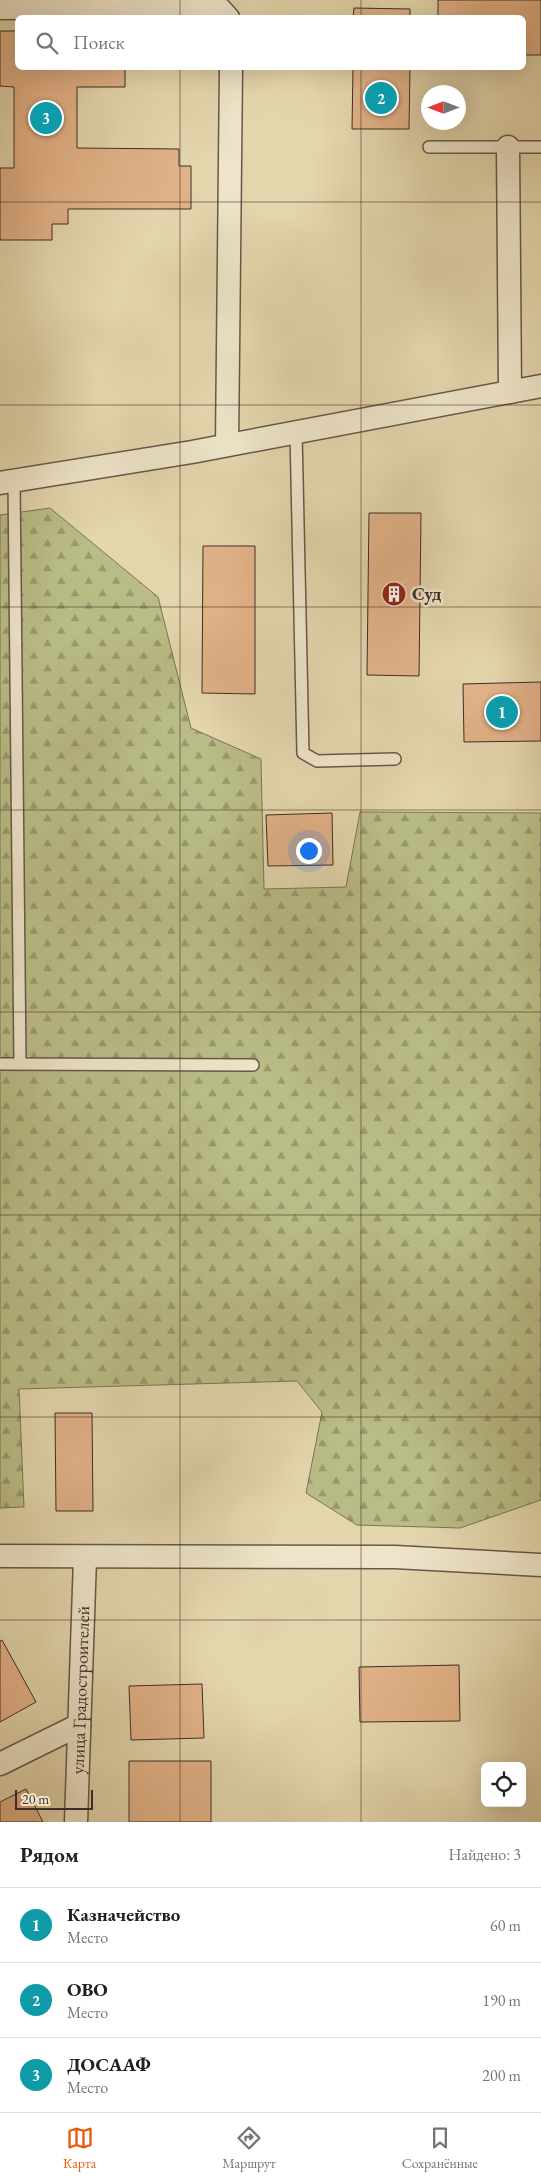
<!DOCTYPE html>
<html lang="ru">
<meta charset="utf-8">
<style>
:root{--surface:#fff;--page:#f2f2f2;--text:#202124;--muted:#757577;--line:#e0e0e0;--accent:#ea580c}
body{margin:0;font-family:"EB Garamond",serif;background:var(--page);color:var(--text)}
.controls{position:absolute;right:15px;bottom:15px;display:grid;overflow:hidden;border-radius:8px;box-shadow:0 5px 20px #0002}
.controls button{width:45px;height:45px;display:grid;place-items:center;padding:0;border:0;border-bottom:1px solid var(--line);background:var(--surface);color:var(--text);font:25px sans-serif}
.compass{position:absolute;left:421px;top:85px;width:45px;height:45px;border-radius:50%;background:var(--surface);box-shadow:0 5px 20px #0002;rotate:270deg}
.scale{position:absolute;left:15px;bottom:12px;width:78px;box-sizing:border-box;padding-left:5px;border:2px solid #3e2e27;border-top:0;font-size:14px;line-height:18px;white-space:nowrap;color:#3e2e27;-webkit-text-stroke:4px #ede4c9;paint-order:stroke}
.you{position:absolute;left:308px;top:850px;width:18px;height:18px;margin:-12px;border:4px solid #fff;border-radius:50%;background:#1a73e8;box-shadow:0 0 0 8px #1a73e833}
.badge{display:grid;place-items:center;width:32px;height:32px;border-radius:50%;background:var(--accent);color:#fff;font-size:16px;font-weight:700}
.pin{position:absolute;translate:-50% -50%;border:2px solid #fff;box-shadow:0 1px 5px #0006}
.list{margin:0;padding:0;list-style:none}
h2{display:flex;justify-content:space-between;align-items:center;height:65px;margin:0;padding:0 20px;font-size:21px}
h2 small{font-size:16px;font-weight:400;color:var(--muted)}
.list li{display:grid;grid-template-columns:32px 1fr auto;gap:15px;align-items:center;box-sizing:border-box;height:75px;padding:0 20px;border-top:1px solid var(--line)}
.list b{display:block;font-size:19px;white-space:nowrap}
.list p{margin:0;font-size:16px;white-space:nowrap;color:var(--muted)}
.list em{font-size:16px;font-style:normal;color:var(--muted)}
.icon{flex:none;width:28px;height:28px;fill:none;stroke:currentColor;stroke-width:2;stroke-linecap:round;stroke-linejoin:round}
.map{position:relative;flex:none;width:541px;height:1822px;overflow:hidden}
.search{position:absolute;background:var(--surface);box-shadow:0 5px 20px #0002;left:15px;right:15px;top:15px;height:55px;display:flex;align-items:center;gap:12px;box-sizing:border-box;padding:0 18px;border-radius:8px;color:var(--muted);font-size:19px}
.sheet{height:290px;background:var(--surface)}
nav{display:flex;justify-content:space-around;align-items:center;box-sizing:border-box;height:70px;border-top:1px solid var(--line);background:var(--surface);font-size:14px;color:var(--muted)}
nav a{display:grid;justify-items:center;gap:2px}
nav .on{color:var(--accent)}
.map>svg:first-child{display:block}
.forest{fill:url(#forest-firs);stroke:#7c7556}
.building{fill:#e2b288;stroke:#3e2e27}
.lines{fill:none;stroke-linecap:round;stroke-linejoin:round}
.service-casing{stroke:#675848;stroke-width:14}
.minor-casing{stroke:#675848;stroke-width:25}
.service{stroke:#ede4c9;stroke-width:11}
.minor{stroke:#ede4c9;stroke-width:22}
.grid{fill:none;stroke:#3e2e27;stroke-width:1;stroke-opacity:0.55}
.labels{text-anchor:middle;stroke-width:5;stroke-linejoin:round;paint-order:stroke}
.poi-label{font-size:18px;font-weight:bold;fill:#3e2e27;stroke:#ede4c9;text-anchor:start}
.street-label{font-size:18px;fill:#3e2e27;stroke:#ede4c9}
</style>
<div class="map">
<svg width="541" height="1822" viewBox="0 0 541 1822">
<defs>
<pattern id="forest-firs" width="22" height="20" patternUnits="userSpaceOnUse" patternTransform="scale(1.25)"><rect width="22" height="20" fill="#b9bc86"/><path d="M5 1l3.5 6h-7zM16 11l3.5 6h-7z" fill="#98996e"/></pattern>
</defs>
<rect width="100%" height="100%" fill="#e3d5ac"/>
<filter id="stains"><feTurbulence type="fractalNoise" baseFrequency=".004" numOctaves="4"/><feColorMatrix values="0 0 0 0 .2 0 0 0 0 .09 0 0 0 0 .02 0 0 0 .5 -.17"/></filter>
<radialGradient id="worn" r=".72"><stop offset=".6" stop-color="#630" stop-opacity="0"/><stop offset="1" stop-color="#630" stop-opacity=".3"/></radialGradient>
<!-- forest -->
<path class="forest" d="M50 508 158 597 191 728 261 759 264 889 346 887 360 812 541 813V1500L460 1528 357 1525 306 1493 322 1412 297 1381 19 1389 24 1507 0 1508V515Z"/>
<!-- building -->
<path class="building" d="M438 0H541V55H524V18H438Z
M354 8 410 9V18H353Z
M0 31H18V68H125V87H77V148L179 149V166H191V209H68V224H52V240H0V168H14V87L0 86Z
M353 68H410L409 129H352Z
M369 513H421L419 676 367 675Z
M203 546H255V694L202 693Z
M541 682V741L464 742 463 684Z
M332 813 333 865 268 866 266 815Z
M55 1413H92L93 1511H56Z
M2 1640 36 1702 0 1722V1641Z
M459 1665 460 1721 360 1722 359 1667Z
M202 1684 204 1738 131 1740 129 1686Z
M129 1761H211V1822H129Z
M26 1789 43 1822H0V1802Z"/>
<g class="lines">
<defs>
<path id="service" d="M429 147H541
M296 432 303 753 317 761 395 759
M14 481 20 1064
M0 1064 253 1065"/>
<g id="minor">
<path d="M0 8 218 7 228 18"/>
<path d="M508 147 510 392"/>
<path d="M227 445 231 68"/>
<path d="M0 483 192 452 541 386"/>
<path d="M0 1556 395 1557 541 1565"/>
<path d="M0 1764 79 1725"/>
<path id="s1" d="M76 1822 85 1558"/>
</g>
</defs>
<!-- service casing -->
<use href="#service" class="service-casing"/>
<!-- minor casing -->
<use href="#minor" class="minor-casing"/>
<!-- service -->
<use href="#service" class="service"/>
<!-- minor -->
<use href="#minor" class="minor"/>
</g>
<!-- grid -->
<path class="grid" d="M180 0V18M361 0V18M180 68V1822M361 68V1822M0 202H541M0 405H541M0 607H541M0 810H541M0 1012H541M0 1215H541M0 1417H541M0 1620H541"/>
<!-- icons -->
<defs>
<symbol id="building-disc" viewBox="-11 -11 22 22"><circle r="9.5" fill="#8f2418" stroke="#ede4c9"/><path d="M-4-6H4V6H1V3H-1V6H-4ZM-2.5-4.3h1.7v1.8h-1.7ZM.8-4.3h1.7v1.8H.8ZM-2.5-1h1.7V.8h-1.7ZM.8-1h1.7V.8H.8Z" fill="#fff"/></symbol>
</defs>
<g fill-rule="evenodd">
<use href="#building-disc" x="380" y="580" width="28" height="28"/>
</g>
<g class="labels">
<!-- poi labels -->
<g class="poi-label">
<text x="412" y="600">Суд</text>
</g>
<!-- street labels -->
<g class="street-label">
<text dy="6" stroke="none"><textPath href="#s1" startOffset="132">улица Градостроителей</textPath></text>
</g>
</g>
<rect width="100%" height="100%" filter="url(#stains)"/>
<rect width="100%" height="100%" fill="url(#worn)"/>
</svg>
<div class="controls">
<button><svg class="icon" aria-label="locate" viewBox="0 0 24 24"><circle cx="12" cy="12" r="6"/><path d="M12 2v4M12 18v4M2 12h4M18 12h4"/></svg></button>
</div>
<svg class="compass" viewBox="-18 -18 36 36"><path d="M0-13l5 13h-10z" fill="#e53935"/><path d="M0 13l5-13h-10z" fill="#757577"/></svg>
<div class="scale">20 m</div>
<div class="you"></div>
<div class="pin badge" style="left:502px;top:712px;background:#0f9aa8">1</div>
<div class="pin badge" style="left:381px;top:98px;background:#0f9aa8">2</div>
<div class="pin badge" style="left:46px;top:118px;background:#0f9aa8">3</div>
<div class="search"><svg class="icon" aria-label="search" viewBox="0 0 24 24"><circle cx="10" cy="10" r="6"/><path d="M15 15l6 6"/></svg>Поиск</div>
</div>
<section class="sheet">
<h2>Рядом<small>Найдено: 3</small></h2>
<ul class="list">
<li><span class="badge" style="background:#0f9aa8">1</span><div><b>Казначейство</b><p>Место</p></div><em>60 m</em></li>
<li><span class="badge" style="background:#0f9aa8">2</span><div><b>ОВО</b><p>Место</p></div><em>190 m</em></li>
<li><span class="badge" style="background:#0f9aa8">3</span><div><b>ДОСААФ</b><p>Место</p></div><em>200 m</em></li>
</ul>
</section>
<nav>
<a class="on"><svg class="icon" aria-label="map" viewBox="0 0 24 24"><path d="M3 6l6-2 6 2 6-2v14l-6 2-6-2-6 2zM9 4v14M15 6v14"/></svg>Карта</a>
<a><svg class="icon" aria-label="directions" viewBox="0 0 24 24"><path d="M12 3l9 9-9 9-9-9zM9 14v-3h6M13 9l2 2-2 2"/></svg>Маршрут</a>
<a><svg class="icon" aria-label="saved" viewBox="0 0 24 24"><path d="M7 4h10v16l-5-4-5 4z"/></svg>Сохранённые</a>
</nav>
